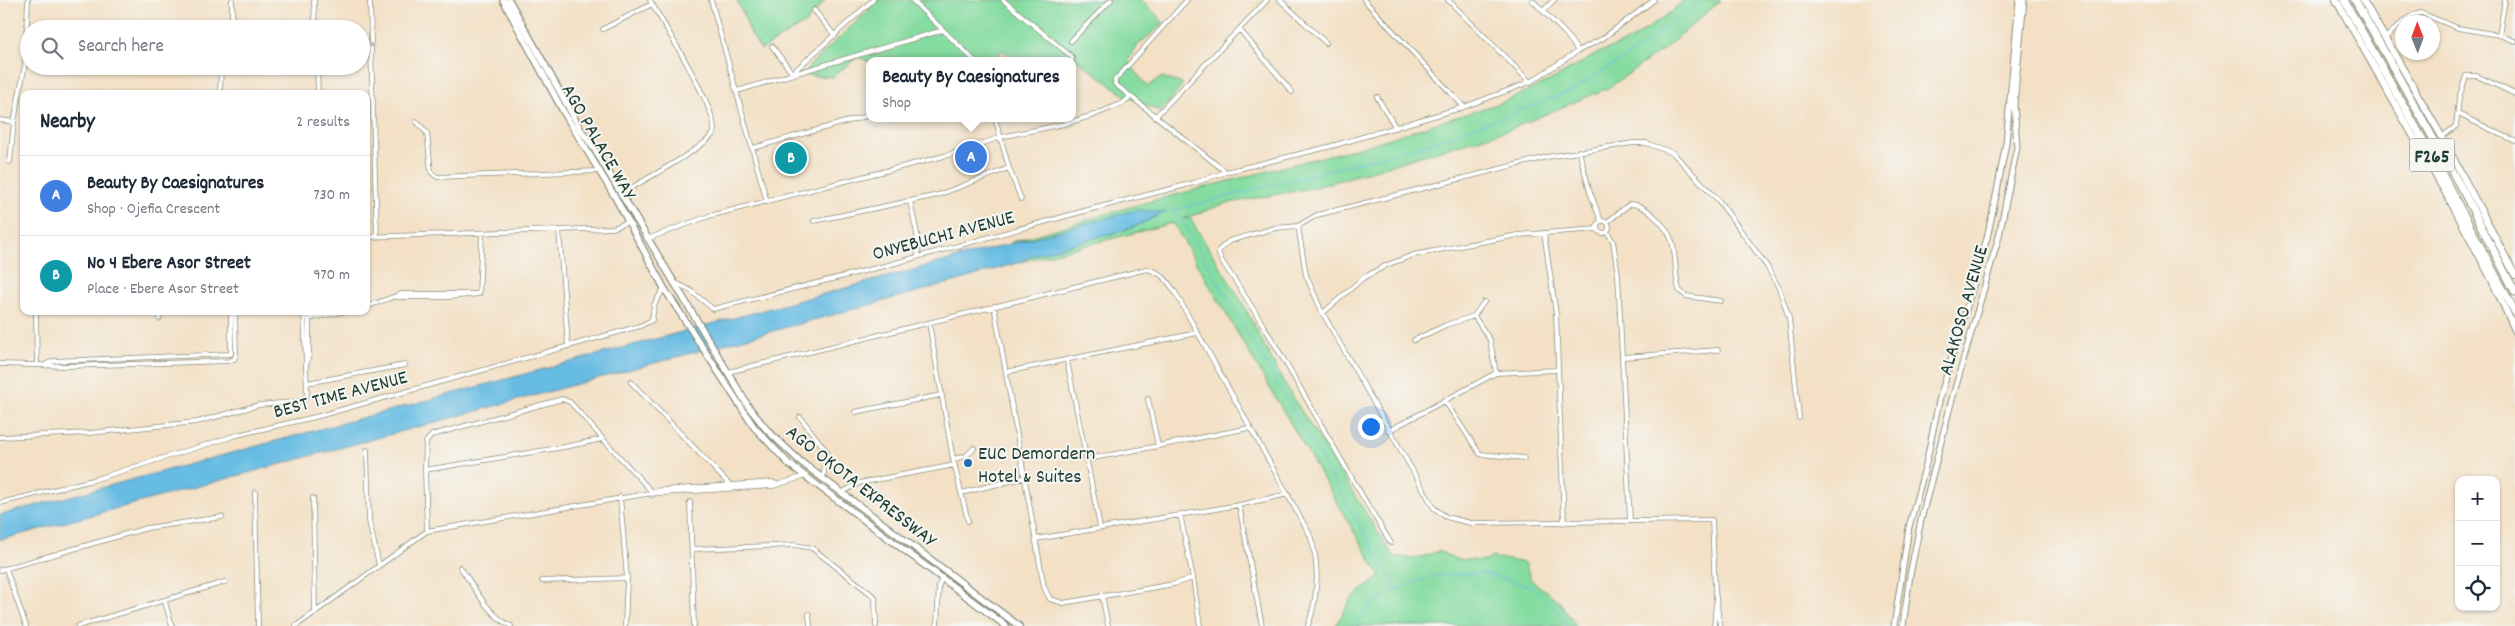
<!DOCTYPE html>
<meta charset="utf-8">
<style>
:root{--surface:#fff;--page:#f2f2f3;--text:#1f2937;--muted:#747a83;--line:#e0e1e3;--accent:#1f6fb2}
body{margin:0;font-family:Dekko,sans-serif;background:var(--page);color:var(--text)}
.controls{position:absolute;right:15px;bottom:15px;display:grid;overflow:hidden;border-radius:10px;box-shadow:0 1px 4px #0004}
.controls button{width:45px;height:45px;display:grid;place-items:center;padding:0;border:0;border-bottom:1px solid var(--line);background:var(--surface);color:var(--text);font:25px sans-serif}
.compass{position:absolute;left:2395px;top:15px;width:45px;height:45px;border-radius:50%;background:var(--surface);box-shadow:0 1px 4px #0004;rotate:359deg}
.you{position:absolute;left:1370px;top:426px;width:18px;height:18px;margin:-12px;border:4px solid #fff;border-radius:50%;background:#1a73e8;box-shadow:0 0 0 8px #1a73e833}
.badge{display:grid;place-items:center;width:32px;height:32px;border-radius:50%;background:var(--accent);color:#fff;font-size:16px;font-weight:700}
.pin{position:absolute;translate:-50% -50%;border:2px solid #fff;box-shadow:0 1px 5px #0006}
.popup{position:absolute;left:866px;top:57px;width:210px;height:65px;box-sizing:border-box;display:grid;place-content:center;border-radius:10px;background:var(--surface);filter:drop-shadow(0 1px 4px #0005);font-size:16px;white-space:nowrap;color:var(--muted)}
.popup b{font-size:19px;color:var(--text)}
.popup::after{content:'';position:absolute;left:50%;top:100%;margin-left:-10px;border:10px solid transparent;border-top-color:var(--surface)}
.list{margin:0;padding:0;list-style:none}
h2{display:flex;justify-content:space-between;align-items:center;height:65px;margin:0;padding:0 20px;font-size:21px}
h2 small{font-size:16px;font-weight:400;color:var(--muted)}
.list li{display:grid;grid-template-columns:32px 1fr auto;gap:15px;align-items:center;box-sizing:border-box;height:80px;padding:0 20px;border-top:1px solid var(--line)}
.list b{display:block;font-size:19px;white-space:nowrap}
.list p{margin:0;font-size:16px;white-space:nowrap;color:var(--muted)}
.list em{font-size:16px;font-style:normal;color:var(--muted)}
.icon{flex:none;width:28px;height:28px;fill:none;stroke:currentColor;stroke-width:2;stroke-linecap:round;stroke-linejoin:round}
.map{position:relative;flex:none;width:2515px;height:626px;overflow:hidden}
.search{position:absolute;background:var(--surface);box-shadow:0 1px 4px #0004;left:20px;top:20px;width:350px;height:55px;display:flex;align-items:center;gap:12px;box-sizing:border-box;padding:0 18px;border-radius:28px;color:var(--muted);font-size:19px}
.panel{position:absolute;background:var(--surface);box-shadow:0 1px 4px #0004;left:20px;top:90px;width:350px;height:225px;border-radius:10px}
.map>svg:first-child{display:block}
.green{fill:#85dca0;stroke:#528c6a}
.water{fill:#66bce3;stroke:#427c8c}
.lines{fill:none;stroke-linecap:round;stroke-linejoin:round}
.stream{stroke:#66bce3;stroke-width:1}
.minor-casing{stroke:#898e7c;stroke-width:5.5}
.tertiary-casing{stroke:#898e7c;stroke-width:7}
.secondary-casing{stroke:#898e7c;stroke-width:8}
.primary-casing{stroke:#898e7c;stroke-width:8}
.motorway-casing{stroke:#898e7c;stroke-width:9}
.minor{stroke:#fff;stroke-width:4}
.tertiary{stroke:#fff;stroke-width:5}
.secondary{stroke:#fff;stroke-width:5.5}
.primary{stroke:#fff;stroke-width:6}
.motorway{stroke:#fff;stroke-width:7}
.poi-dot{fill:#1f6fb2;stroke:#f6f6f2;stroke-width:2}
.labels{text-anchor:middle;stroke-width:4;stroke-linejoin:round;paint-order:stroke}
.shield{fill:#f6f6f2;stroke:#60746d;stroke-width:1}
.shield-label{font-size:19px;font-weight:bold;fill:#1f3d34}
.street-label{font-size:20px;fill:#1f3d34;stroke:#f6f6f2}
.poi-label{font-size:20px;fill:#1f3d34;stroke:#f6f6f2;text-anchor:start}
</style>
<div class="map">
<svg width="2515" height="626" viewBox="0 0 2515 626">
<rect width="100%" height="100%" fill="#f6f6f2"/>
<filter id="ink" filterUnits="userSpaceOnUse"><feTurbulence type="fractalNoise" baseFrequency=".02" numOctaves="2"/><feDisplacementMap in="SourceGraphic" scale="10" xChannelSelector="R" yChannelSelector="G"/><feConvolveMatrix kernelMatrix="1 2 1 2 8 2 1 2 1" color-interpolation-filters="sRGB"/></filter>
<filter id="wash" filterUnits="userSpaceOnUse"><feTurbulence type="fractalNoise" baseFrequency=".0096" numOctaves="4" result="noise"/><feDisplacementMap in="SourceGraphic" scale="20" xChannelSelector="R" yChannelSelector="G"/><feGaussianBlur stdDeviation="1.12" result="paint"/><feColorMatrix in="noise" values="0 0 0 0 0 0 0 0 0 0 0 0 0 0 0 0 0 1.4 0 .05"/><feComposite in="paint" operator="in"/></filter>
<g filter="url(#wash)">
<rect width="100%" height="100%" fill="#f3e0c5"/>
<!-- green -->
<path class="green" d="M737 0H825L807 22 761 50 752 36Z
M871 0H1142L1164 23 1138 45 1128 61 1147 87 1162 77 1183 84 1161 112 1127 97 1071 55 1057 61H1016L1003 50 992 61 870 62 857 57 833 77 802 75 812 63 869 10Z
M1684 0H1721L1664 49 1608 88 1508 130 1317 187 1224 204 1183 219 1190 218 1242 302 1285 385 1393 556 1415 559 1439 551 1455 559 1486 561 1493 557 1525 563 1531 580 1559 601 1576 626H1336L1350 600 1380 576 1173 223 1020 262 1033 255 1132 228 1164 212 1011 242 1144 203 1368 145 1503 102 1557 77 1600 52 1631 40 1671 12Z"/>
<!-- water -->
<path class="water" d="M1136 210 1165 212 1132 228 1033 255 1020 262 954 282 0 540V515Z"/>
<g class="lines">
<!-- stream -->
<path class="stream" d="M1176 210 1397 589
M1164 213 1421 146 1506 116 1571 91 1638 49 1701 0
M1355 626 1372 604 1397 589 1432 576 1484 573 1532 587 1556 608 1567 626"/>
</g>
</g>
<g filter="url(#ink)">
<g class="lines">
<defs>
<path id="minor" d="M28 0 25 64H29
M232 0V29
M314 0 315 29
M370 0 371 42
M711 0 767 202
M912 0 975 61
M1003 0 1072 57V61
M1187 0 1115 80V84L1226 172
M1280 0 1326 43
M1364 0 1464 107
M1448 0 1530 82
M1532 0 1566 34 1578 51
M814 10 835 36
M1543 11 1554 0
M2403 22 2413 15 2421 13 2458 28 2499 35 2515 41
M603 29 652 4 650 0
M1240 30 1292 92
M2499 35 2505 0
M2385 38 2402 23
M1071 41 1111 0
M772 46 792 73
M371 48 377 238
M317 66 318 94
M264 67H317
M790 75 943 30
M737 91 790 75 873 0
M220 94 221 66
M1377 97 1396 128
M2458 114 2515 141
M1155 117 1267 0
M995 118 1009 168 1021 199
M0 120 14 122
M416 121 427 133 431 172 437 177 599 171
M2442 137 2456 126 2459 98 2466 76H2477L2515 94
M753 148 870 115
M1579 151 1590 192 1601 221
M10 162 14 122 25 64
M620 194C638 184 704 148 713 134 723 118 663 23 652 4
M910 201 917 234 918 256
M1597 227a6 6 0 1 1 12 0a6 6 0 1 1-12 0Z
M814 221 938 195 1009 168
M1607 222 1630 204C1640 204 1647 210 1654 216 1682 241 1671 258 1679 290L1686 296 1721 301
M1298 226 1306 275 1322 312 1434 508 1446 517 1471 523 1712 520 1715 591 1720 626
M559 230 568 345
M1607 232 1613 241 1618 275 1630 521
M1544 233 1556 314 1564 523
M366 237 613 228 628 222
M647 239 709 216 948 155 1001 137 1064 124 1094 115 1123 103 1130 97
M674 282 690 290 713 309 888 265 1088 210 1194 183 1226 172 1332 146 1464 107 1530 82 1578 51 1602 39 1654 0
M479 294 482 233
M397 297H449L479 294
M994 306 1044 587 1050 599 1063 603 1174 584 1193 578 1180 514
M366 307 401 294H479
M36 311 37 364
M158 311 159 319
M231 311V354
M1323 313 1363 278 1387 265 1413 255 1518 235 1597 229
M1474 316 1490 340 1496 373
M308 319 347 311
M929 323 953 459 968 521
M1414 340 1446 325 1474 316 1484 302
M1623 357 1718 350
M234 359 236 355 235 311
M1067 361 1100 527
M307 363 309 355V311
M0 364 67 366 229 361 234 359
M46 364 53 361 231 354
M728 372 1147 269C1161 272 1167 280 1175 292L1310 535C1320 565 1318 597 1308 626
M1006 372 1197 333
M631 382 729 484 730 488
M307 383 405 365
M1148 399 1158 446 1249 428
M1444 400 1480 454 1524 458
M855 412 941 395
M800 417 827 452 823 478
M1388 431 1496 373 1556 370
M0 437 90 433 197 422 259 405 303 401 307 394 304 311
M367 450 369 521 379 565
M953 459 966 456 974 448
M1088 459 1158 446
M425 470 426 442 432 435 562 399 570 402 603 439
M650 491 772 482 777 484
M255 492 258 626
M843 492 859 483 955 465
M961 493 1023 478
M620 497 627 578 625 626
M313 498 315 613
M690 502 694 626
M0 503 93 480 237 435 319 416 640 326 652 320 654 305 664 288
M1239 505 1262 626
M427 531 425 470 564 447 603 439 651 491 652 495
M1036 539 1239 505 1288 494
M1391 543C1332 450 1284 351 1221 260L1218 251 1229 241 1275 228 1298 226 1317 215 1547 157 1633 143H1646L1673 153 1719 201 1766 265 1779 288 1789 318 1799 418
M692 549 795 545 812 548 875 597 876 626
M460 567C474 586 488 616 511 626
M6 569 26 626
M0 570 147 528 222 517
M1193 578 1200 626
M542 581 627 578
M1102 595 1108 626
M165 602 172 626
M809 614 810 626
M78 626 225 582
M296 626 427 531 646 494 773 486 805 476
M937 626 939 585 942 578
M1714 626 1716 604"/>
<path id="tertiary" d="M1894 626 1909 527 1926 464 1939 401 1987 238 1997 191 2006 143 2019 0
M1903 626 1910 575 1921 520 1951 403 1999 236 2017 147 2014 104 2024 0"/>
<path id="secondary" d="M503 0 563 111 615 197 664 288 754 427 789 464 1006 626
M509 0 581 130 595 150 748 406 767 430 801 462 1019 626"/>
<path id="primary" d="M2336 0 2453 206 2491 278 2515 330
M2363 0 2442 137 2515 275"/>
<path id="motorway" d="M2344 0 2435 161 2515 312
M2355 0 2463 191 2515 292"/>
</defs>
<!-- minor casing -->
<use href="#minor" class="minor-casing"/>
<!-- tertiary casing -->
<use href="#tertiary" class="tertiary-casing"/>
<!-- secondary casing -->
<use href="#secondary" class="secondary-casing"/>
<!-- primary casing -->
<use href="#primary" class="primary-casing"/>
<!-- motorway casing -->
<use href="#motorway" class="motorway-casing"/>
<!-- minor -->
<use href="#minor" class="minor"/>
<!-- tertiary -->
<use href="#tertiary" class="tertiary"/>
<!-- secondary -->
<use href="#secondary" class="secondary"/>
<!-- primary -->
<use href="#primary" class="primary"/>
<!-- motorway -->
<use href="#motorway" class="motorway"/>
</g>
</g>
<!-- markers -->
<circle class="poi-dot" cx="968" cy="463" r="5"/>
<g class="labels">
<!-- shield labels -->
<rect class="shield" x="2409.5" y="138.5" width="45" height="33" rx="4"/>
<g class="shield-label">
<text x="2432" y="162">F265</text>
</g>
<!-- street labels -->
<g class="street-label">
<text transform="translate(600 141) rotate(60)" y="7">AGO PALACE WAY</text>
<text transform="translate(943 234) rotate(-15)" y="7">ONYEBUCHI AVENUE</text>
<text transform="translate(1962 310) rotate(-74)" y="7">ALAKOSO AVENUE</text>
<text transform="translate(340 393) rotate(-15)" y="7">BEST TIME AVENUE</text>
<text transform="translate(862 485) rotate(38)" y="7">AGO OKOTA EXPRESSWAY</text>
</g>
<!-- poi labels -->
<g class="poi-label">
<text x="978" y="459">EUC Demordern<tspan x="978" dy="23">Hotel &amp; Suites</tspan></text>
</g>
</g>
</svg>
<div class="controls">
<button>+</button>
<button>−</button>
<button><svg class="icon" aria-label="locate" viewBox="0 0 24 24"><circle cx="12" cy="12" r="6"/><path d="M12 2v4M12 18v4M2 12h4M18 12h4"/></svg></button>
</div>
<svg class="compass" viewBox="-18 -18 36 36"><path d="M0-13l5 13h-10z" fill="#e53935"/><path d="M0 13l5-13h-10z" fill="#747a83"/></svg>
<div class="you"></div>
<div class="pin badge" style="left:971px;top:157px;background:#3f7fe0">A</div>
<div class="popup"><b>Beauty By Caesignatures</b>Shop</div>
<div class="pin badge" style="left:791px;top:158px;background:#0f9aa8">B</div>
<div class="search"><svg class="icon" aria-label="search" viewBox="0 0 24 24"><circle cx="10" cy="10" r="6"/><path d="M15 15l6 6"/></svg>Search here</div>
<section class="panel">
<h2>Nearby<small>2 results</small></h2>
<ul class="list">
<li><span class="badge" style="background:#3f7fe0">A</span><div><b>Beauty By Caesignatures</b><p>Shop · Ojefia Crescent</p></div><em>730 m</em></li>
<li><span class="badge" style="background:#0f9aa8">B</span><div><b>No 4 Ebere Asor Street</b><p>Place · Ebere Asor Street</p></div><em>970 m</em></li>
</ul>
</section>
</div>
